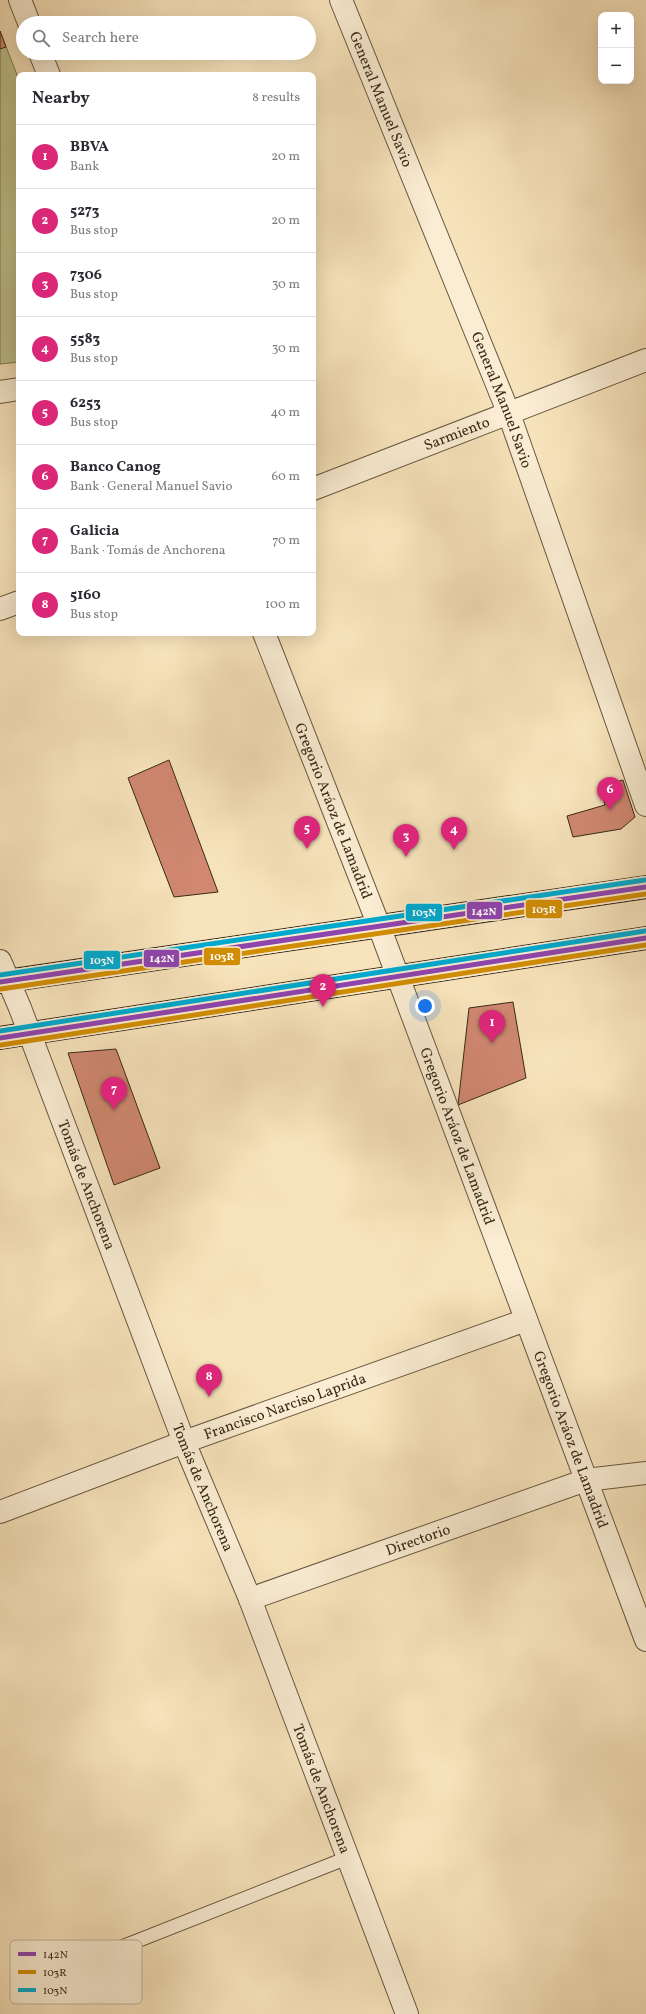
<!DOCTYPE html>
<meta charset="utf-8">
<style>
:root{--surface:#fff;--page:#f7f7f7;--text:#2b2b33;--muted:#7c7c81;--line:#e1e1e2;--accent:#db2777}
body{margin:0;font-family:Vollkorn,serif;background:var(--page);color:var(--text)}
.controls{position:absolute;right:12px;top:12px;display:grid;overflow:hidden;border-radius:8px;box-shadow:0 4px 16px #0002}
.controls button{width:36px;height:36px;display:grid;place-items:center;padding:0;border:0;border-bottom:1px solid var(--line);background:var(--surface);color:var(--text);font:20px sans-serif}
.you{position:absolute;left:425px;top:1006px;width:14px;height:14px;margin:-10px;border:3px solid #fff;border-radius:50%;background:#1a73e8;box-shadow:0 0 0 6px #1a73e833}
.badge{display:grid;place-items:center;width:26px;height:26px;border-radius:50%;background:var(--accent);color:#fff;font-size:13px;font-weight:700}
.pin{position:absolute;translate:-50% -33px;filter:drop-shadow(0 1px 2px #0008)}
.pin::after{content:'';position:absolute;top:21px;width:14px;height:12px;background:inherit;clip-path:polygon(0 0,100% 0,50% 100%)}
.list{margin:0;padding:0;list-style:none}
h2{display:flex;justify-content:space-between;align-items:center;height:52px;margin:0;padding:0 16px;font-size:17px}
h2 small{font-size:13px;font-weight:400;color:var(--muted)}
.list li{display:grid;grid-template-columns:26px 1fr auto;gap:12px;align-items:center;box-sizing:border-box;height:64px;padding:0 16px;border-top:1px solid var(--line)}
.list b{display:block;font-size:15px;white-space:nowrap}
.list p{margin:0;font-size:13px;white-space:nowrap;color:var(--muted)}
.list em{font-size:13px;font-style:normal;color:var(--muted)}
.icon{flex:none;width:22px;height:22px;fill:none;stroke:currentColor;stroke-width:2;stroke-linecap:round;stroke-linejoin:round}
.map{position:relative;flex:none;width:646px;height:2014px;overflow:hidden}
.search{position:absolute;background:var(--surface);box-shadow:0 4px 16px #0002;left:16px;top:16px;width:300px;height:44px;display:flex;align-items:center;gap:10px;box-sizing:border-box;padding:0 14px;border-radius:22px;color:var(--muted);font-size:15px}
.panel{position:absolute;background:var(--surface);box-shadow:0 4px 16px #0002;left:16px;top:72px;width:300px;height:564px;border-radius:8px}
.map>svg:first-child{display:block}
.green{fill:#bfc38e;stroke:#7c7652}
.building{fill:#d08871;stroke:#382816}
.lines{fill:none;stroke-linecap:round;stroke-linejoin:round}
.service-casing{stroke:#68573f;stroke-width:15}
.minor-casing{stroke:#68573f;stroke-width:24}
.secondary-casing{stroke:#382816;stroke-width:24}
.service{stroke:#faedd3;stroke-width:13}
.minor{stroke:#faedd3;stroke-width:22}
.secondary{stroke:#faedd3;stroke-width:22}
.bus-1-casing{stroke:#faedd3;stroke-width:8}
.bus-2-casing{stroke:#faedd3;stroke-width:8}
.bus-3-casing{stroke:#faedd3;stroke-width:8}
.bus-1{stroke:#8e44ad;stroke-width:5}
.bus-2{stroke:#d18d04;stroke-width:5}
.bus-3{stroke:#00a9ce;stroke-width:5}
.labels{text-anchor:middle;stroke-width:3;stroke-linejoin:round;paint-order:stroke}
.street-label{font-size:15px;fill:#382816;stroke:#faedd3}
.key{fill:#faedd3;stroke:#c0b29a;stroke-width:1}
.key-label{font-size:11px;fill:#382816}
.line-badge{stroke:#faedd3;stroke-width:1.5}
.badge-label{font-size:11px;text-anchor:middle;font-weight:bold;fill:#fff}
</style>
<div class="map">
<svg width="646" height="2014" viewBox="0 0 646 2014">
<rect width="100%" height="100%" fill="#f7e3bb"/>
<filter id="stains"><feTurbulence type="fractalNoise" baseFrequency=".005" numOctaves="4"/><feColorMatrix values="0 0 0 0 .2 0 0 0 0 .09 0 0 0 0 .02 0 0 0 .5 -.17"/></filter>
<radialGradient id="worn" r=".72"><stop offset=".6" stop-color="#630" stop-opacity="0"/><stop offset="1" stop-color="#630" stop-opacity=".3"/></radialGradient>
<!-- green -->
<path class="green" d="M0 31 19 80V362L0 364Z"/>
<!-- building -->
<path class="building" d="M0 31 6 47 0 49Z
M169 760 218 892 174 897 128 778Z
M623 780 635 817 621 829 573 837 567 816 605 805 600 787Z
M513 1002 526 1078 458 1105 469 1008Z
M116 1049 160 1168 114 1185 68 1053Z"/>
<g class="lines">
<defs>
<path id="service" d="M66 1969 347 1858"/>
<g id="minor">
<path d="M20 0 29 23"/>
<path id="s1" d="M341 0 509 414 646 805"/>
<path d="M40 53 49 75"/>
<path d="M0 392 19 389"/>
<path id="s2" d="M313 489 646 360"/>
<path d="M0 609 19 602"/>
<path id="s3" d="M264 633 379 926 646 1640"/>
<path id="s4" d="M0 961 20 1008 184 1442 250 1599 407 2014"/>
<path id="s5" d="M0 1512 184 1442 526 1320"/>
<path id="s6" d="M250 1599 586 1480 646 1473"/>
</g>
<path id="secondary" d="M0 982 646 887
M0 1038 646 938"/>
</defs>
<!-- service casing -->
<use href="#service" class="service-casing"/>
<!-- minor casing -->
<use href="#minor" class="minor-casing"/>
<!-- secondary casing -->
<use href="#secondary" class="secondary-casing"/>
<!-- service -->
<use href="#service" class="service"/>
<!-- minor -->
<use href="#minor" class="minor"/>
<!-- secondary -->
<use href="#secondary" class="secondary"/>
<defs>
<path id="bus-1" d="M0 982 646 887
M0 1038 646 938"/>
<path id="bus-2" d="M1 989 646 894
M1 1045 646 945"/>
<path id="bus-3" d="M0 975 645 880
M0 1031 645 931"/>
</defs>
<!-- bus-1 casing -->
<use href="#bus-1" class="bus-1-casing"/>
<!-- bus-2 casing -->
<use href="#bus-2" class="bus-2-casing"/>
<!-- bus-3 casing -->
<use href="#bus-3" class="bus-3-casing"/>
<!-- bus-1 -->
<use href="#bus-1" class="bus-1"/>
<!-- bus-2 -->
<use href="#bus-2" class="bus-2"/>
<!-- bus-3 -->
<use href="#bus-3" class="bus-3"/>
</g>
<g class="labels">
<!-- street labels -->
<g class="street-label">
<text dy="5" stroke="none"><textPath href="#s1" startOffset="107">General Manuel Savio</textPath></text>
<text dy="5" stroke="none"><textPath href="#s1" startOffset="431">General Manuel Savio</textPath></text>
<text dy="5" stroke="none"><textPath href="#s2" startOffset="154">Sarmiento</textPath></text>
<text dy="5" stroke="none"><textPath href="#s3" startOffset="191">Gregorio Aráoz de Lamadrid</textPath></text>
<text dy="5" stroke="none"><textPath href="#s3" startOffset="539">Gregorio Aráoz de Lamadrid</textPath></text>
<text dy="5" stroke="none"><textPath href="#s4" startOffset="240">Tomás de Anchorena</textPath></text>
<text dy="5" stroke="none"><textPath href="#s5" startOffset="304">Francisco Narciso Laprida</textPath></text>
<text dy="5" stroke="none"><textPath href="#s3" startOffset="863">Gregorio Aráoz de Lamadrid</textPath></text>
<text dy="5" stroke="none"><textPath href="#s4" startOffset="564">Tomás de Anchorena</textPath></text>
<text dy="5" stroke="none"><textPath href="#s6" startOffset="178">Directorio</textPath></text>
<text dy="5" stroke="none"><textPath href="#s4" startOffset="888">Tomás de Anchorena</textPath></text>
</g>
</g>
<!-- legend -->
<rect x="10" y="1940" width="132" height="64" rx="6" class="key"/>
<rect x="18" y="1952" width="18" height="4" fill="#8e44ad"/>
<rect x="18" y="1970" width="18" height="4" fill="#d18d04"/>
<rect x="18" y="1988" width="18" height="4" fill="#00a9ce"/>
<g class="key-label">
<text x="43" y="1958">142N</text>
<text x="43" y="1976">103R</text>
<text x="43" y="1994">103N</text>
</g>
<g class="line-badge">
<rect x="525" y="899" width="38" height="20" rx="4" fill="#d18d04"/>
<rect x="466" y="901" width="37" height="19" rx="4" fill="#8e44ad"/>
<rect x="405" y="903" width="38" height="19" rx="4" fill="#00a9ce"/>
<rect x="203" y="947" width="38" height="19" rx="4" fill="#d18d04"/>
<rect x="143" y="949" width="37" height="19" rx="4" fill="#8e44ad"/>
<rect x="83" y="950" width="38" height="20" rx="4" fill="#00a9ce"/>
</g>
<g class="badge-label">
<text x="544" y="913">103R</text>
<text x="484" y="915">142N</text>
<text x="424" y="916">103N</text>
<text x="222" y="960">103R</text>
<text x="162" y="962">142N</text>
<text x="102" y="964">103N</text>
</g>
<rect width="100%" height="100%" filter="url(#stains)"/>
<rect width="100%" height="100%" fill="url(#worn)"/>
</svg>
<div class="controls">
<button>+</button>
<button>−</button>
</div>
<div class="you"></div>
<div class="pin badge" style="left:492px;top:1043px">1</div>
<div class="pin badge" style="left:323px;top:1007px">2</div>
<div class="pin badge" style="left:406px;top:857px">3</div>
<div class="pin badge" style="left:454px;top:850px">4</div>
<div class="pin badge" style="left:307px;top:849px">5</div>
<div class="pin badge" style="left:610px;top:810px">6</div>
<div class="pin badge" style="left:114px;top:1110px">7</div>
<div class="pin badge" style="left:209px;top:1397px">8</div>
<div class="search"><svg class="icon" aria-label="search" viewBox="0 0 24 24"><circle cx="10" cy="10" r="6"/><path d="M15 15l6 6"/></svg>Search here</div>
<section class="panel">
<h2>Nearby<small>8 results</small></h2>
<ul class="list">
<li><span class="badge">1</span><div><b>BBVA</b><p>Bank</p></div><em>20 m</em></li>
<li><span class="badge">2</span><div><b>5273</b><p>Bus stop</p></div><em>20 m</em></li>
<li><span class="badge">3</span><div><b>7306</b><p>Bus stop</p></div><em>30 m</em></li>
<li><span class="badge">4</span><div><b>5583</b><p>Bus stop</p></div><em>30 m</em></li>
<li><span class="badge">5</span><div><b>6253</b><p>Bus stop</p></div><em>40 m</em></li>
<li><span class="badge">6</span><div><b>Banco Canog</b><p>Bank · General Manuel Savio</p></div><em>60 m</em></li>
<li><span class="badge">7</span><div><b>Galicia</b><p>Bank · Tomás de Anchorena</p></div><em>70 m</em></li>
<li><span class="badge">8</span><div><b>5160</b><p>Bus stop</p></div><em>100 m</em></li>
</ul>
</section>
</div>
